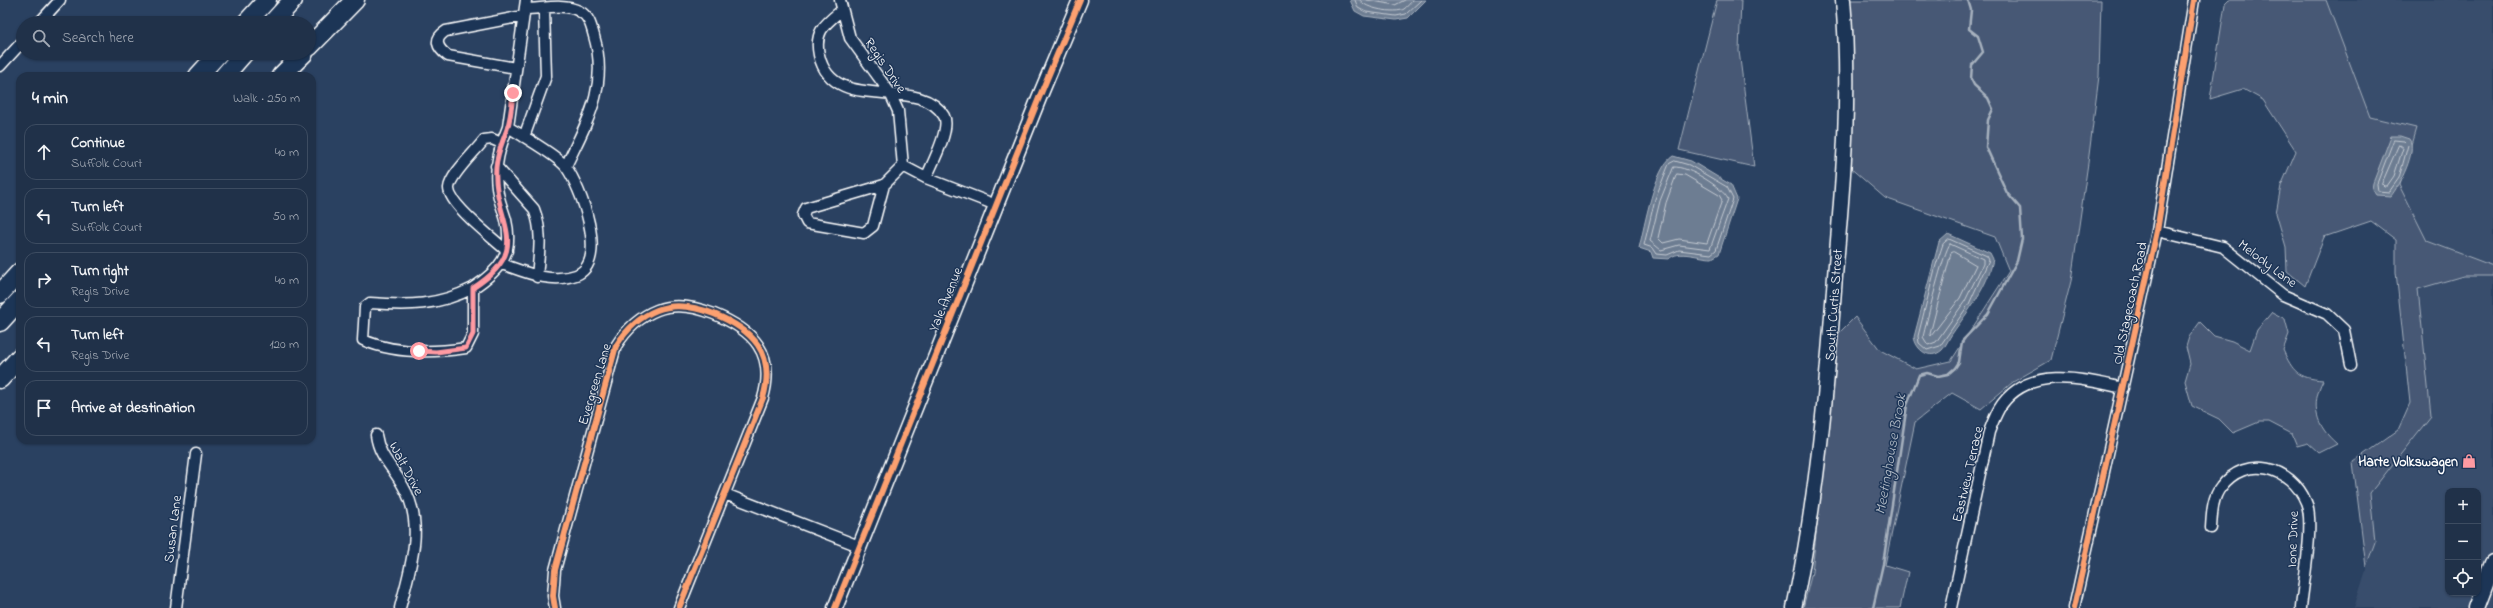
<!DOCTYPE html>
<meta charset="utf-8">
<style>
:root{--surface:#203149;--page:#283950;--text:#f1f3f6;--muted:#a2a9b4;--line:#3d4c61}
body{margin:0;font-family:"Indie Flower",sans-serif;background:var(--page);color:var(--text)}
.controls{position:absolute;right:12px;bottom:12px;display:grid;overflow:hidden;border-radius:8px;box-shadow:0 1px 3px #0004}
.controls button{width:36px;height:36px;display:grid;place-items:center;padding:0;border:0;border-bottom:1px solid var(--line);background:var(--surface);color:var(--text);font:20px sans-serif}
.stop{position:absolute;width:12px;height:12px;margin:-9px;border:3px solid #ff9aa2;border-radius:50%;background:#fff}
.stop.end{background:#ff9aa2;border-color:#fff;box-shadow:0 1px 4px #0008}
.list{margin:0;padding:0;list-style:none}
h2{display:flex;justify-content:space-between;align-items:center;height:52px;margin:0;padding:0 16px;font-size:17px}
h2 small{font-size:13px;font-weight:400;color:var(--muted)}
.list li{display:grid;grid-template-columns:26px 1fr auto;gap:12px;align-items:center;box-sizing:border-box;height:56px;margin:0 8px 8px;padding:0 8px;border:1px solid var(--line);border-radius:12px}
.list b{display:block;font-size:15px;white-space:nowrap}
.list p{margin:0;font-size:13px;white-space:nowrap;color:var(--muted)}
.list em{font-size:13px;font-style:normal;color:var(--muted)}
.icon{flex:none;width:22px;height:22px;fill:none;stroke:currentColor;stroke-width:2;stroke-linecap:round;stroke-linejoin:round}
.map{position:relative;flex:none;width:2493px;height:608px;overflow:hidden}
.search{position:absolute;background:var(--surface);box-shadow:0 1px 3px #0004;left:16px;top:16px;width:300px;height:44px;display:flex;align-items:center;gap:10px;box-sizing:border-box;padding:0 14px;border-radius:22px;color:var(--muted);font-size:15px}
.panel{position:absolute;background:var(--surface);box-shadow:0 1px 3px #0004;left:16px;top:72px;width:300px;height:372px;border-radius:12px}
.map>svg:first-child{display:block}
.built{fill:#394e6c;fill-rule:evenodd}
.green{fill:#465975;stroke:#a2acba}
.water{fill:#6d7d92;stroke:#a7b1be}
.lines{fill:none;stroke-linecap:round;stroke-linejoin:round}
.shore{stroke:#c5cbd3;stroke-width:1}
.stream{stroke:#a7b1be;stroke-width:2.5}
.street-casing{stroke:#fff;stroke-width:13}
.secondary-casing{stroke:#fff;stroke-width:17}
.primary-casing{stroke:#fff;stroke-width:19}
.highway-casing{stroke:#fff;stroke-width:21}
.street{stroke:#1d3557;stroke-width:10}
.secondary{stroke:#1d3557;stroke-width:14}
.primary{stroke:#1d3557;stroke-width:16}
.highway{stroke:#1d3557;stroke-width:18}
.cycleway-casing{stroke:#1d3557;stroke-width:8}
.cycleway{stroke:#fca06f;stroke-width:6}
.route{stroke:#ff9aa2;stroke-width:5}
.labels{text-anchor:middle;stroke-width:3;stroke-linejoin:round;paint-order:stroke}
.street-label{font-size:14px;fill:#fff;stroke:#1d3557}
.poi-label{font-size:14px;font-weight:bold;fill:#fff;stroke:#1d3557;text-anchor:end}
.water-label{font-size:15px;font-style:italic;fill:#b6bec8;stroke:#1d3557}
</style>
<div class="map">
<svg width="2493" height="608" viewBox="0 0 2493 608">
<rect width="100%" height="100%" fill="#2a4161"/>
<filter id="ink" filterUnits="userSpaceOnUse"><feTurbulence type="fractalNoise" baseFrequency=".025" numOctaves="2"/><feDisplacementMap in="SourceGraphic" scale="8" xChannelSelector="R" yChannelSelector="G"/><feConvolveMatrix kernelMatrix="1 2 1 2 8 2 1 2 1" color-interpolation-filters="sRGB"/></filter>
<g filter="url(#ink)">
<!-- built -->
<path class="built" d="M2326 0H2493V266L2427 241 2399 185 2370 118Z
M2489 275 2493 276V608H2354L2375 542 2370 493 2431 416 2418 289 2463 276ZM2448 491H2478V593H2448Z"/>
<!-- green -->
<path class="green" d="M1717 0H1741L1739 51 1754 167 1679 150Z
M1848 0H2101L2099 76 2088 163 2071 281 2051 360 2013 382 1981 409 1952 393 1915 422 1885 565 1908 572 1900 608H1803L1812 572 1837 335 1855 317 1880 350 1916 369 1951 361 2009 271 1995 237 1885 198 1848 166Z
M2229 0H2326L2370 117 2416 128 2399 185 2427 241 2493 266V276H2463L2418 289 2431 416 2370 493 2375 542 2366 567 2353 462 2398 430 2410 403 2396 272V240L2371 221 2324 237 2305 286 2287 271 2286 247 2276 213 2281 186 2296 151 2263 100 2243 89 2210 99 2225 4Z
M2272 312 2285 319 2289 334 2283 350C2293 372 2298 378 2323 380 2310 406 2316 426 2337 444L2319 453 2308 443 2297 446 2292 434 2269 422H2259L2233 433 2219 419 2192 406 2185 381 2190 364 2186 347 2189 337 2200 322 2214 336 2232 341 2250 350 2257 330Z"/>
<!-- water -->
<path class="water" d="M1350 0H1426L1408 18 1396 20 1364 16 1355 11Z
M2391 136H2400L2409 139C2418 150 2399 186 2391 196L2376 195 2372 189 2373 183Z
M1673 156 1691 161 1731 185 1737 199 1719 254 1712 258C1699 258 1678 249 1669 259L1653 258 1651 252 1639 248C1645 225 1654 168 1673 156Z
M1948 234 1990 253 1993 259C1988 287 1968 311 1952 334 1949 338 1946 346 1942 350 1930 361 1916 350 1914 337L1939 242Z"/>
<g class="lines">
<!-- shore -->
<path class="shore" d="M1355 0 1358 8 1366 12 1396 16 1406 14 1421 0
M1360 0C1364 9 1396 14 1404 9 1407 7 1410 3 1413 0
M1367 0 1395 5 1405 0
M2394 140 2404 141 2408 145 2399 178 2389 192 2378 191 2377 184Z
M2399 145 2403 148 2394 176 2387 186H2384L2382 184Z
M1675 161 1689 165 1727 187 1733 199 1716 250 1711 254 1679 250 1667 255 1657 254 1653 248 1644 245 1655 199 1669 164Z
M1674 167C1688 166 1722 187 1728 199L1710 249 1679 245 1661 250 1650 241 1660 201Z
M1677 174 1685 175 1719 195 1722 200 1707 243 1679 239 1663 243 1658 238 1666 203Z
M1949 239 1987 256 1989 260 1969 304 1940 346 1927 350 1919 343 1918 336 1936 265 1943 244Z
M1950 244 1983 259V264L1965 301 1936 342 1928 345 1923 337C1926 324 1944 249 1950 244Z
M1954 252 1976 265 1960 298 1931 336 1930 334 1951 253Z"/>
<!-- stream -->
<path class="stream" d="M1873 608 1883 564 1907 405 1919 375 1927 373 1938 376 1948 374 1955 368 1959 362 1962 341 1988 314 2017 261 2022 239 2020 208 2007 193 1986 147 1988 120 1993 109 1988 98 1974 85 1971 79 1972 65 1983 52 1978 36 1969 29 1971 10 1968 0"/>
<defs>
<path id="street" d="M840 0 850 38 890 93 898 111 903 166 926 178 996 205
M525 9C541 9 564 3 579 11 589 16 591 25 594 36 609 86 587 122 566 166
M842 10C825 24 814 31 819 55 833 117 919 73 944 116 951 129 932 164 926 178
M39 23 60 0
M0 66 23 41
M516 68 448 56C437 48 433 39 446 31L523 16
M524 137 546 76 544 9
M501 143 492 139 484 140C476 151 450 175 449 188 448 204 495 240 507 251
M496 166 534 209C543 232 539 253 537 277
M884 185 873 226 864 233 807 223 803 215 806 208 884 185 903 166
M2157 231 2223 247 2283 295 2327 314 2344 330 2351 365
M502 264C525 272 551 284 576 275 610 262 580 186 566 167 558 156 521 135 508 127
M473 288V334L466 348C432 353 395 354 363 340L365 307 370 303C408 306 438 306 473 288Z
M473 288C500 270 514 254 506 220 503 209 498 199 497 187 494 166 500 147 508 127L526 0
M376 435C379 457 393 467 403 486 426 525 410 568 400 608
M725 494 859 546
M2211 528C2212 514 2212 498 2221 487 2246 454 2291 466 2306 502 2315 522 2303 584 2301 608
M176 608 196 454
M555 608 553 596 555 570 616 346C626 330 639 317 657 310 675 303 696 307 714 314 753 330 776 353 763 398L679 608
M1951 608 1989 432C1992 424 1995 416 1999 409 2025 365 2083 378 2123 388
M2074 608 2157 231 2194 0"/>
<path id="secondary" d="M835 608 1039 98 1080 0
M1794 608C1817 499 1827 387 1835 276 1843 184 1851 92 1843 0"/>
<path id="primary" d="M2476 608 2493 563"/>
<path id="highway" d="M246 23 267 0
M272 23 293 0
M309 47 355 0
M198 76 219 53
M224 76 244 53
M281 76 304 53
M0 294 20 272
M0 322 20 300
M0 379 20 357"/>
</defs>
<!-- street casing -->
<use href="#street" class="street-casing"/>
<!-- secondary casing -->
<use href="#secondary" class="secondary-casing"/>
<!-- primary casing -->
<use href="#primary" class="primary-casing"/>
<!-- highway casing -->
<use href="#highway" class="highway-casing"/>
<!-- street -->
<use href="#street" class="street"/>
<!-- secondary -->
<use href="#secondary" class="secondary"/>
<!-- primary -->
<use href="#primary" class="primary"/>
<!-- highway -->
<use href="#highway" class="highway"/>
<defs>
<path id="cycleway" d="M555 608 553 596 555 570 616 346C626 330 639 317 657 310 675 303 696 307 714 314 753 330 776 353 763 398L679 608
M835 608 1039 98 1080 0
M2074 608 2157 231 2194 0"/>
</defs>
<!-- cycleway casing -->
<use href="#cycleway" class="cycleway-casing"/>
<!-- cycleway -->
<use href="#cycleway" class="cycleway"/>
</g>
</g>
<g class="lines" filter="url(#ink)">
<!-- route -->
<path class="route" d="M419 351 436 352 466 348 473 334V288C537 247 492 222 496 167 497 153 503 141 507 129 511 118 512 104 513 93"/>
</g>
<!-- icons -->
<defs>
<symbol id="shop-bare" viewBox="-9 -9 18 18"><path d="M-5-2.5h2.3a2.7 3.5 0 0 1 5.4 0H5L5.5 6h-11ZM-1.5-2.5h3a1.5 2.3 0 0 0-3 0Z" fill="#ff9aa2" stroke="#1d3557" stroke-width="2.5" paint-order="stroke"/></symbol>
</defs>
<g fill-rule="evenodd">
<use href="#shop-bare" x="2459" y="451" width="20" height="20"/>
</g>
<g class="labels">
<!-- street labels -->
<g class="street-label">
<text transform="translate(886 65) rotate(56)" y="5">Regis Drive</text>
<text transform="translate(2268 263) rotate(37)" y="5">Melody Lane</text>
<text transform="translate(945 299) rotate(-68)" y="5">Yale Avenue</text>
<text transform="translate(2129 303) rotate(-78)" y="5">Old Stagecoach Road</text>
<text transform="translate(1833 305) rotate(-86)" y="5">South Curtis Street</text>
<text transform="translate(594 384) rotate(-73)" y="5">Evergreen Lane</text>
<text transform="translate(407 468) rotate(62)" y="5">Walt Drive</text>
<text transform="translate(1967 474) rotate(-77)" y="5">Eastview Terrace</text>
<text transform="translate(172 529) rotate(-83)" y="5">Susan Lane</text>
<text transform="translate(2292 539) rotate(-88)" y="5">Ione Drive</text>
</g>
<!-- poi labels -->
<g class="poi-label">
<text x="2458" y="466">Harte Volkswagen</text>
</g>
<!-- water labels -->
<g class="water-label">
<text transform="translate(1890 454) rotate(-80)" y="5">Meetinghouse Brook</text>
</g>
</g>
</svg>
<div class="controls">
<button>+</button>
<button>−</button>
<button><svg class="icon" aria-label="locate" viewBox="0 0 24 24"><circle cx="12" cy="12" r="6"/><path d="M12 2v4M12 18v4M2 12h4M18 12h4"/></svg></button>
</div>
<div class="stop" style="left:419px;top:351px"></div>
<div class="stop end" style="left:513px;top:93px"></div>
<div class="search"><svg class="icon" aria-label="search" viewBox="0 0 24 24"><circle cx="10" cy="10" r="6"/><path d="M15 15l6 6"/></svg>Search here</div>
<section class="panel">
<h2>4 min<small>Walk · 250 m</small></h2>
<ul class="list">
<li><svg class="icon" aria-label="ahead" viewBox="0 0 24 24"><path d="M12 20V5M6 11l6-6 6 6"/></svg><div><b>Continue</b><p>Suffolk Court</p></div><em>40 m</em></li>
<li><svg class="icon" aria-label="left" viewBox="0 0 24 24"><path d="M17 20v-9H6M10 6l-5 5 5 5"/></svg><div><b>Turn left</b><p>Suffolk Court</p></div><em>50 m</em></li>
<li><svg class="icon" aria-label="right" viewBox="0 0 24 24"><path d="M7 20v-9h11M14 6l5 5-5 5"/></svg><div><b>Turn right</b><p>Regis Drive</p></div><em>40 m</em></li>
<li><svg class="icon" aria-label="left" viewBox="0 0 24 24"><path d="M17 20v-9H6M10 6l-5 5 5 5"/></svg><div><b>Turn left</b><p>Regis Drive</p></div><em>120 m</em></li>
<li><svg class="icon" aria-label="arrive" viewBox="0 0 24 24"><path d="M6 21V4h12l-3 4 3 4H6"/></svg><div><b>Arrive at destination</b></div></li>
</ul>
</section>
</div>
